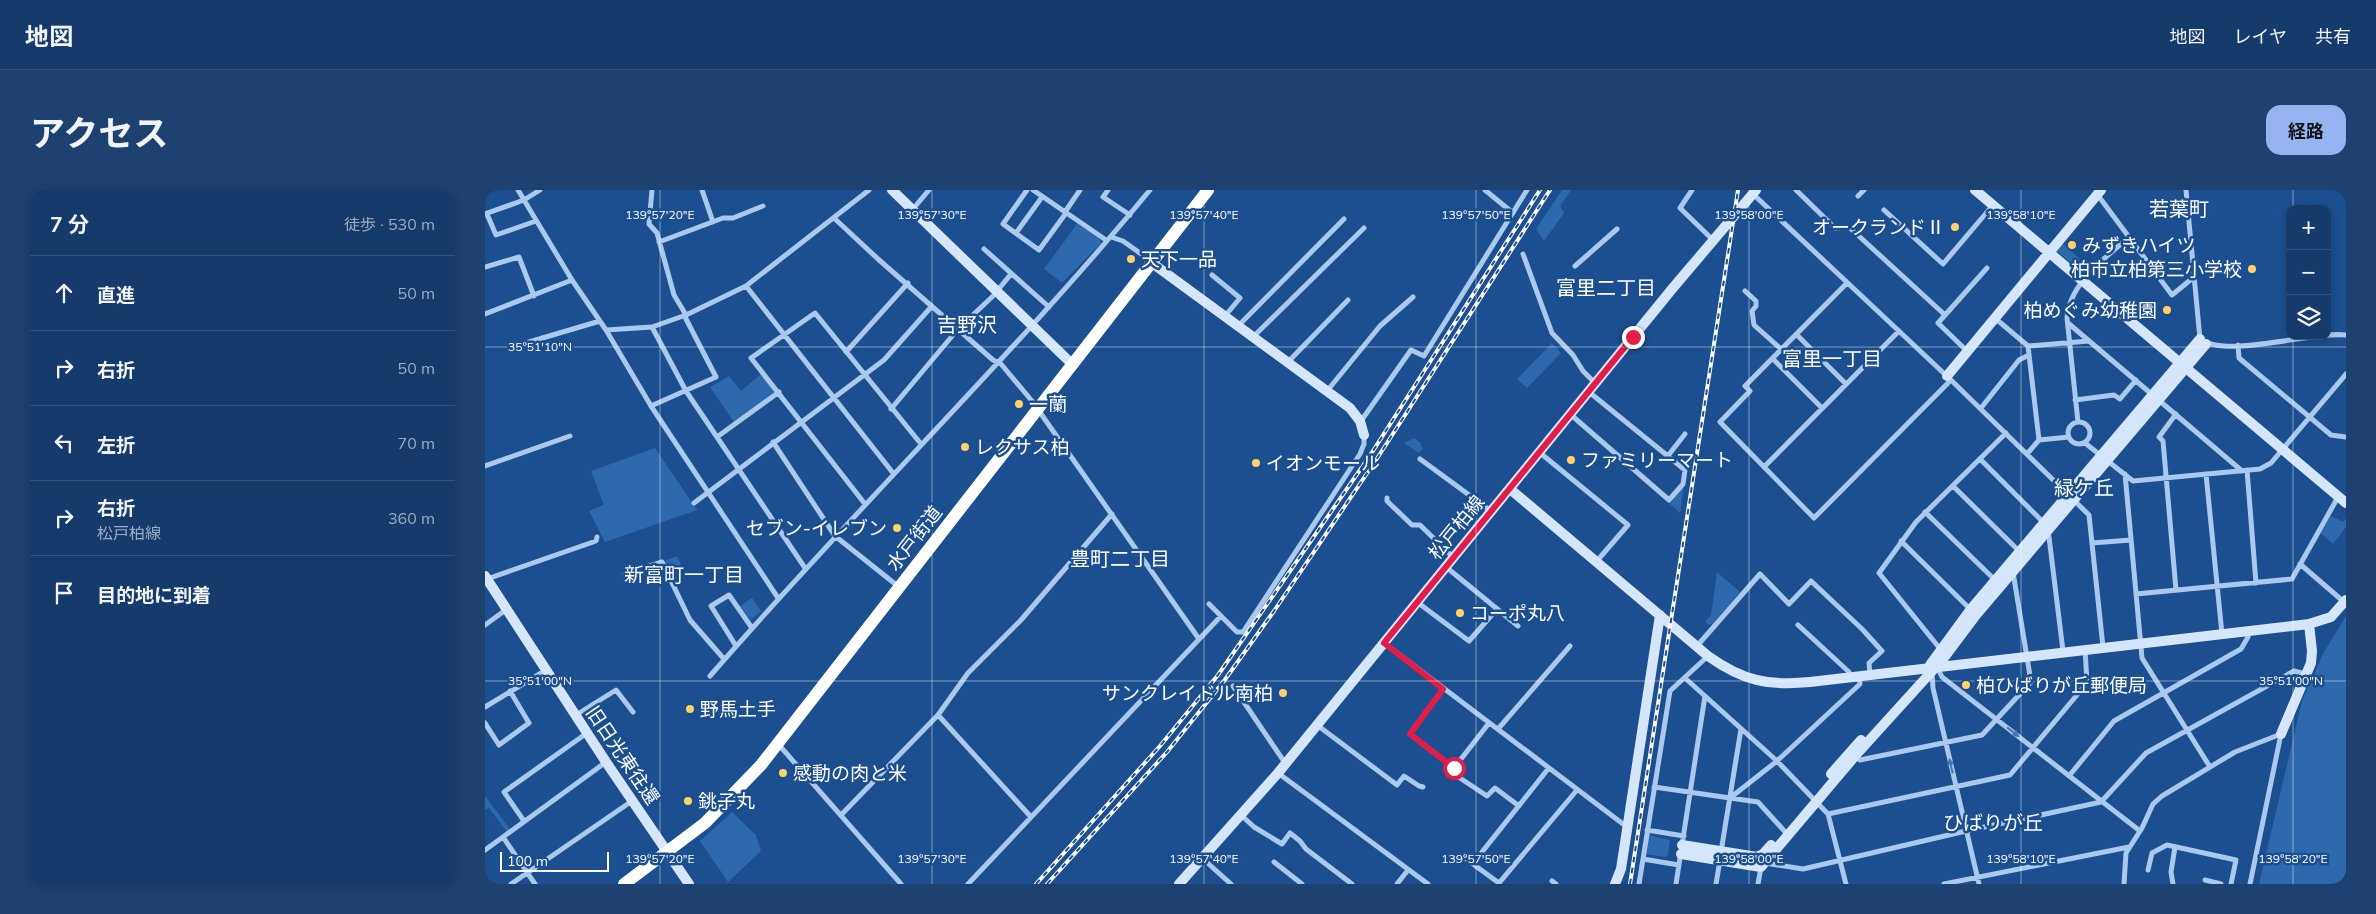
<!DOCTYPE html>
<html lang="ja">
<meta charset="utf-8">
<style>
:root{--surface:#143b6b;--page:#1d4271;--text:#f1f3f6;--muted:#9dadc1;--line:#33557e;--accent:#95b2f1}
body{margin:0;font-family:Mulish,"Noto Sans JP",sans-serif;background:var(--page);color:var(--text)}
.controls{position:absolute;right:15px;top:15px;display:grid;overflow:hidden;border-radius:10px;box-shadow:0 2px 8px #0003}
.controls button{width:45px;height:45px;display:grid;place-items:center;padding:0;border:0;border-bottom:1px solid var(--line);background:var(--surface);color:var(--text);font:25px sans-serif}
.scale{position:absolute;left:15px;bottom:12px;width:109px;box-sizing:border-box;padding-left:5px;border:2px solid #fff;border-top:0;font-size:14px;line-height:18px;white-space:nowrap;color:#fff;-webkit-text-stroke:4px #1b4f8f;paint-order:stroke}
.stop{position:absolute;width:15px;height:15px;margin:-11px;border:4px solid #e11d48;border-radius:50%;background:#fff}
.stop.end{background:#e11d48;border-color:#fff;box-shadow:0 1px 5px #0008}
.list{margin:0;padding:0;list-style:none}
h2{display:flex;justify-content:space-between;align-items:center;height:65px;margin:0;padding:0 20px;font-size:21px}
h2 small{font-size:16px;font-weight:400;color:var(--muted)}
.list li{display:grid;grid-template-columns:32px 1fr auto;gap:15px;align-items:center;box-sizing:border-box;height:75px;padding:0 20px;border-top:1px solid var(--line)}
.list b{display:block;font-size:19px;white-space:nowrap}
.list p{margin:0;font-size:16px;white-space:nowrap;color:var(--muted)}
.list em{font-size:16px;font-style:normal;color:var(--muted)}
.icon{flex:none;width:28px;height:28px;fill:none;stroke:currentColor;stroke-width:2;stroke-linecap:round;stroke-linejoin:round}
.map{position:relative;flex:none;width:1861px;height:694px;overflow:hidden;border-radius:15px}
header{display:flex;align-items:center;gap:30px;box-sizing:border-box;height:70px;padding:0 25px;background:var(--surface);border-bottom:1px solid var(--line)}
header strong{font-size:24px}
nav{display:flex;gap:28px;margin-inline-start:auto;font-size:18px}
.intro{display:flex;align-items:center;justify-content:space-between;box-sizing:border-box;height:120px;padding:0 30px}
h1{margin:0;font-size:35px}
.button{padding:12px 22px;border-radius:15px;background:var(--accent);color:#111;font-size:18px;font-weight:700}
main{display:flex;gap:30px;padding:0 30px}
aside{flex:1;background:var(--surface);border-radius:15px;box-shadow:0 2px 8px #0003}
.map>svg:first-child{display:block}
.green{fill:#2e69ad}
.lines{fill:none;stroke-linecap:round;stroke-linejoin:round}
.street{stroke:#a9c9ee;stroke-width:5}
.secondary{stroke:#d6e6fa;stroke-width:10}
.highway{stroke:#fff;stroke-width:12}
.rail-casing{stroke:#fff;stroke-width:4}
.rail{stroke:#1b4f8f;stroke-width:2;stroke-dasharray:5.5;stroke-linecap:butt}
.oneway{fill:#4674ac}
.route{stroke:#e11d48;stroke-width:6}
.ticks{fill:none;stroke:#fff;stroke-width:1;stroke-opacity:0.45}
.poi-dot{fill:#ffd166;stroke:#1b4f8f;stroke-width:2}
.labels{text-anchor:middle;stroke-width:5;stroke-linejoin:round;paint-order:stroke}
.poi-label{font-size:19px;fill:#fff;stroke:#1b4f8f;text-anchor:start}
.street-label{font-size:19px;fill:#fff;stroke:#1b4f8f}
.neighbourhood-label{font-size:20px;fill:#fff;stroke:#1b4f8f}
.ticks-label{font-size:12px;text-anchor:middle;fill:#fff;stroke:#1b4f8f;stroke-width:5;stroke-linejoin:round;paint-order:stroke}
</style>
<header>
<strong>地図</strong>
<nav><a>地図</a><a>レイヤ</a><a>共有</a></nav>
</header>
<div class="intro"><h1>アクセス</h1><a class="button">経路</a></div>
<main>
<aside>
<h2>7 分<small>徒歩 · 530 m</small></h2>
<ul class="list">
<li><svg class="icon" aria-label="ahead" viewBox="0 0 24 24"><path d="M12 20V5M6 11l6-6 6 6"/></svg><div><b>直進</b></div><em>50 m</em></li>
<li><svg class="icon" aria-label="right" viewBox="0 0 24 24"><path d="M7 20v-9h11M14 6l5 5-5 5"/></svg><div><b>右折</b></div><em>50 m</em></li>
<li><svg class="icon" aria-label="left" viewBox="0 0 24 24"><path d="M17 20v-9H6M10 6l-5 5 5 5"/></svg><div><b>左折</b></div><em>70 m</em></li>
<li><svg class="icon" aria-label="right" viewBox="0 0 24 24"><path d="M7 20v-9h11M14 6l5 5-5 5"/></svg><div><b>右折</b><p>松戸柏線</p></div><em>360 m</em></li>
<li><svg class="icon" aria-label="arrive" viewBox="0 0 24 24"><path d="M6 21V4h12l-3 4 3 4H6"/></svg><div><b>目的地に到着</b></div></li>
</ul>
</aside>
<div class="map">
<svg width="1861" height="694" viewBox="0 0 1861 694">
<rect width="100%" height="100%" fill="#1b4f8f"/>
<!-- green -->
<path class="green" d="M1077 0H1086L1075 16 1079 23 1059 51 1051 39Z
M592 34 614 48 616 53 577 93 559 79Z
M1578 54 1595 69 1589 76 1572 61Z
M1067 153 1076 163 1042 198 1032 189Z
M276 184 288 199V203L249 232 225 197 244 186 256 201Z
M929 248 935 252 938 259 934 263 919 253Z
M170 258 212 320 120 352 104 321 119 315 106 281Z
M1199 295 1195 323 1185 314Z
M1846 326 1858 332 1861 328V337L1848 354 1836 343Z
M192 366 201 385 186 392 177 372Z
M1232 382 1255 402 1227 434 1223 435 1220 431 1226 425Z
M267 408 276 421 266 430 255 416Z
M1861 426V694H1774L1817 511 1839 462Z
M0 606 25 639 22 642 4 618 0 620Z
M247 622 271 645 276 661 243 692 215 651Z
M1163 645 1185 650 1183 665 1181 667 1160 664Z"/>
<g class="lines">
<!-- street -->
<path class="street" d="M33 0 87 90 121 140
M167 0 164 34 172 43 189 105 201 125
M217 0 228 32
M542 0 518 34 554 60 581 23
M548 0 621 50
M623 0 618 7 645 25
M1000 0 1028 23
M1207 0 1195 18 1228 50
M1311 0 1350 38 1364 37 1460 125
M1701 0 1715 149C1741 169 1827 141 1861 145
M1268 4 1466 190 1604 325 1618 457
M1612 4 1687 105 1709 87
M1373 6 1379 0
M428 19 444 0
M1399 20 1458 74 1508 15
M580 22 595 0
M0 24 39 10 55 0
M2 24 11 45 51 31
M349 28 393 69 508 170 516 174 547 211 714 449
M531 43 557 7
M626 47 638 51 666 71
M174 52 238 28H248L278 16
M499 59 564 117
M1038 64 1067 143 1088 165 1098 181 1110 193
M1090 76 1132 39
M0 77 34 67 49 106
M727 85 755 108 740 126
M1362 93 1260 196 1265 201 1235 232 1329 328 1466 190
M261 96 408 283
M1260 101 1271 111V116L1267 121 1269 135 1297 160
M0 124 87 90
M1511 129 1543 156 1554 250 1542 264
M1583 133 1757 281
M753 136 859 29
M167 137 201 201 320 378
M1312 145 1361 194
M768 147 879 38
M44 152 115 131
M1753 155 1754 168 1846 245 1861 247
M1543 156 1604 151
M361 162 423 93
M1483 162 1453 133 1502 78
M1288 169 1337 218
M803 172 863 110
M842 201 895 136 928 107
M1590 210 1629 205 1635 209 1651 190
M166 216 231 187 199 125
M1496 218 1534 170 1544 165
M406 219 473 139 508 106 526 84
M1085 224 1184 310 1198 294 1200 280 1104 202
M1691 224 1674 247 1678 251 1691 400
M876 231 926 160 939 166 1042 0
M1583 243a11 11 0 1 1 22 0a11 11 0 1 1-22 0Z
M1593 232 1582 128C1584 94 1620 68 1644 47
M232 247 294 202
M1554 250 1584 247
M288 252 350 346 414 397
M1600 253 1648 291 1775 279 1786 273 1861 184
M1054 262 1143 335 1111 372
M1182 267 1200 244
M935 269 1006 321
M1495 269 1559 333
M0 276 85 246
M1279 277 1414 141
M1762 280 1771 393
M1640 284 1657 468 1725 577
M1721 284 1737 444
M1468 296 1535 362
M902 308V311L927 335H935L968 367
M209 313 399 170 447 116
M380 314 266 168 330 123 436 254
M1440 322 1510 390
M1562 341 1564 347 1578 461
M1416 351 1487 421
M1607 353 1646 350
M1815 374 1859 412
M961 377 1033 436
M140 384 177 372 205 430 239 469
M2 389 111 351 112 347
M1651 404 1807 389 1853 307
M293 408 166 216 121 140 167 137 201 125 261 96 384 0
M932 412 984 451 1012 419
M724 414 736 426
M0 435 22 419
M1313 435 1364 482V487
M899 453 1142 637
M251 456 226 416 244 405 267 438
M1212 456 1275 384 1304 414 1326 391 1377 439 1397 461 1384 473 1385 485
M1456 460 1394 383 1431 332 1521 243
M1452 477 1457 487 1655 641
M1447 482 1448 498 1494 694
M225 486C368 321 526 168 665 0
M1200 488 1292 571 1343 624 1361 694
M748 496 800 573
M958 499 925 544 969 578
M0 517 61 480
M91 525 131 500 148 522
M453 525 546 627
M0 533 14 555 44 533 25 501
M1004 533 966 582 1002 606 1010 598 1034 616
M832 535 912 595 919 586 934 596 938 597
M1013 539 1085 456
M294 555 416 694
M1370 566 1375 570 1497 545 1546 492 1528 382
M793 583 943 694
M1584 586 1629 531 1756 459 1763 447 1762 441
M1169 597 1273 612 1303 645
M1245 608 1292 571 1375 494 1374 486
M1343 624 1525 585 1602 493 1600 459
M356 625 453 525 483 483 536 430 627 324
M756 625 769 637 797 654 805 643 815 651 821 659 867 694
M39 631 19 602 102 543
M1162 640 1199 646
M0 660 18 647
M997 662 1063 579
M1236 662 1256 539
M717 668 746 694
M981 669 1014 693 1092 600
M1158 669 1194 675
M789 672 817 694
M1280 673 1318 679 1481 641 1616 612 1661 563 1809 481 1821 484
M1663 680 1667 663 1682 655 1751 670 1746 694
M1720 690 1736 694
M1067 691 1071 694
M26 694 147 611
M50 694 18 647 121 572
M483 694 736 426 752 442H758L875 264 879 254V245
M912 694 923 680
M1154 694 1185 501 1223 466
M1191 694 1220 506
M1231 694 1235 670
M1273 694 1276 677
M1459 694 1644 657
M1639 694 1641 663 1657 638 1668 614 1677 606 1750 562 1796 544 1765 694
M1688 694 1686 682 1690 657"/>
<!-- secondary -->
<path class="secondary" d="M407 0 588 175
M1490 0 1861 313
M667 73 865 218 875 231 879 245
M1462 186 1616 0
M1025 299 1223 466C1258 491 1283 496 1325 492L1824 434 1846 427 1861 410
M0 386 121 572 204 694
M1445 475 1486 419 1715 149
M1796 544 1826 473 1827 461 1824 434
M1346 584 1376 550
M1197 655 1272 667 1278 664 1286 655
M1196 664 1276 677 1370 566 1458 469 1491 425 1721 154
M694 694 793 583 1187 99 1271 0
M1130 694 1136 679 1175 425"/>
<!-- highway -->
<path class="highway" d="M139 694 220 633 276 575 723 0"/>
<defs>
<path id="rail" d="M551 694 675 556 733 485 886 264 1055 0
M562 694 682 562 739 491 789 421 893 267 1065 0
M1145 694 1253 0"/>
</defs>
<!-- rail casing -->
<use href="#rail" class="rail-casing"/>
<!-- rail -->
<use href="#rail" class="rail"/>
</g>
<!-- one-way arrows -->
<defs><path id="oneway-solid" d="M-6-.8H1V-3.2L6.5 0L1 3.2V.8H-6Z" transform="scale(1.25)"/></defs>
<g class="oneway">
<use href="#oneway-solid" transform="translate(1528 542) rotate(38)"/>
<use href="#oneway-solid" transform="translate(1466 576) rotate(-103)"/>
</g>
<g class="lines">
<!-- route -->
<path class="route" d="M969 578 925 544 958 499 899 453 1148 147"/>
</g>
<!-- ticks -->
<path class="ticks" d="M175 0V694M447 0V694M719 0V694M991 0V694M1264 0V694M1536 0V694M1808 0V19M1808 146V694M0 157H1861M0 491H1861"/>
<!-- markers -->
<g class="poi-dot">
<circle cx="1470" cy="37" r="5"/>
<circle cx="1587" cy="55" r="5"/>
<circle cx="646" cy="69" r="5"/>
<circle cx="1767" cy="79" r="5"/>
<circle cx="1682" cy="120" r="5"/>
<circle cx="534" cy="214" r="5"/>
<circle cx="480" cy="257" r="5"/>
<circle cx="1086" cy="270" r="5"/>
<circle cx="771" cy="273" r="5"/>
<circle cx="412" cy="338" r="5"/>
<circle cx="975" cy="423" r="5"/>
<circle cx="1481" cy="495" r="5"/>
<circle cx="798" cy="503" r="5"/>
<circle cx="205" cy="519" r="5"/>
<circle cx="298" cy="583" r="5"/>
<circle cx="203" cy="611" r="5"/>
</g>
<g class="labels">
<!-- poi labels -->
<g class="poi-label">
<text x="1460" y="44" text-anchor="end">オークランドⅡ</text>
<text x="1597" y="62">みずきハイツ</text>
<text x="656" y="76">天下一品</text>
<text x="1757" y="86" text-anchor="end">柏市立柏第三小学校</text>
<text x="1672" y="127" text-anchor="end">柏めぐみ幼稚園</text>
<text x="544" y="221">一蘭</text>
<text x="490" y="264">レクサス柏</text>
<text x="1096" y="277">ファミリーマート</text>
<text x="781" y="280">イオンモール</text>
<text x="402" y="345" text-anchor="end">セブン-イレブン</text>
<text x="985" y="430">コーポ丸八</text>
<text x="1491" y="502">柏ひばりが丘郵便局</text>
<text x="788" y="510" text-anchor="end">サンクレイドル南柏</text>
<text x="215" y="526">野馬土手</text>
<text x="308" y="590">感動の肉と米</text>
<text x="213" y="618">銚子丸</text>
</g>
<!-- street labels -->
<g class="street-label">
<text transform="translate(971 337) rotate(-51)" y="7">松戸柏線</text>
<text transform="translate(429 348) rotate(-52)" y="7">水戸街道</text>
<text transform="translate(138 565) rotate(56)" y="7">旧日光東往還</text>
</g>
<!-- neighbourhood labels -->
<g class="neighbourhood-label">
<text x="1694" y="26">若葉町</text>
<text x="1121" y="105">富里二丁目</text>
<text x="482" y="142">吉野沢</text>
<text x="1347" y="176">富里一丁目</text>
<text x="1599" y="305">緑ケ丘</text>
<text x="635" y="376">豊町二丁目</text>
<text x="199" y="392">新富町一丁目</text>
<text x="1508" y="640">ひばりが丘</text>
</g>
</g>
<g class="ticks-label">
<text x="175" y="29">139°57'20"E</text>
<text x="447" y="29">139°57'30"E</text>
<text x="719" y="29">139°57'40"E</text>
<text x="991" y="29">139°57'50"E</text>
<text x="1264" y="29">139°58'00"E</text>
<text x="1536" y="29">139°58'10"E</text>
<text x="55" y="161">35°51'10"N</text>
<text x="55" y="495">35°51'00"N</text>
<text x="1806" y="495">35°51'00"N</text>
<text x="175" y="673">139°57'20"E</text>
<text x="447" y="673">139°57'30"E</text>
<text x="719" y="673">139°57'40"E</text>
<text x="991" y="673">139°57'50"E</text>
<text x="1264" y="673">139°58'00"E</text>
<text x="1536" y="673">139°58'10"E</text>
<text x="1808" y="673">139°58'20"E</text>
</g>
</svg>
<div class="controls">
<button>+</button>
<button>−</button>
<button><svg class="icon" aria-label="layers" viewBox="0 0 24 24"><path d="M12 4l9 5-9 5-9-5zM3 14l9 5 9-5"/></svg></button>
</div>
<div class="scale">100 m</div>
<div class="stop" style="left:969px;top:578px"></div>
<div class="stop end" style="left:1148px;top:147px"></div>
</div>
</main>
